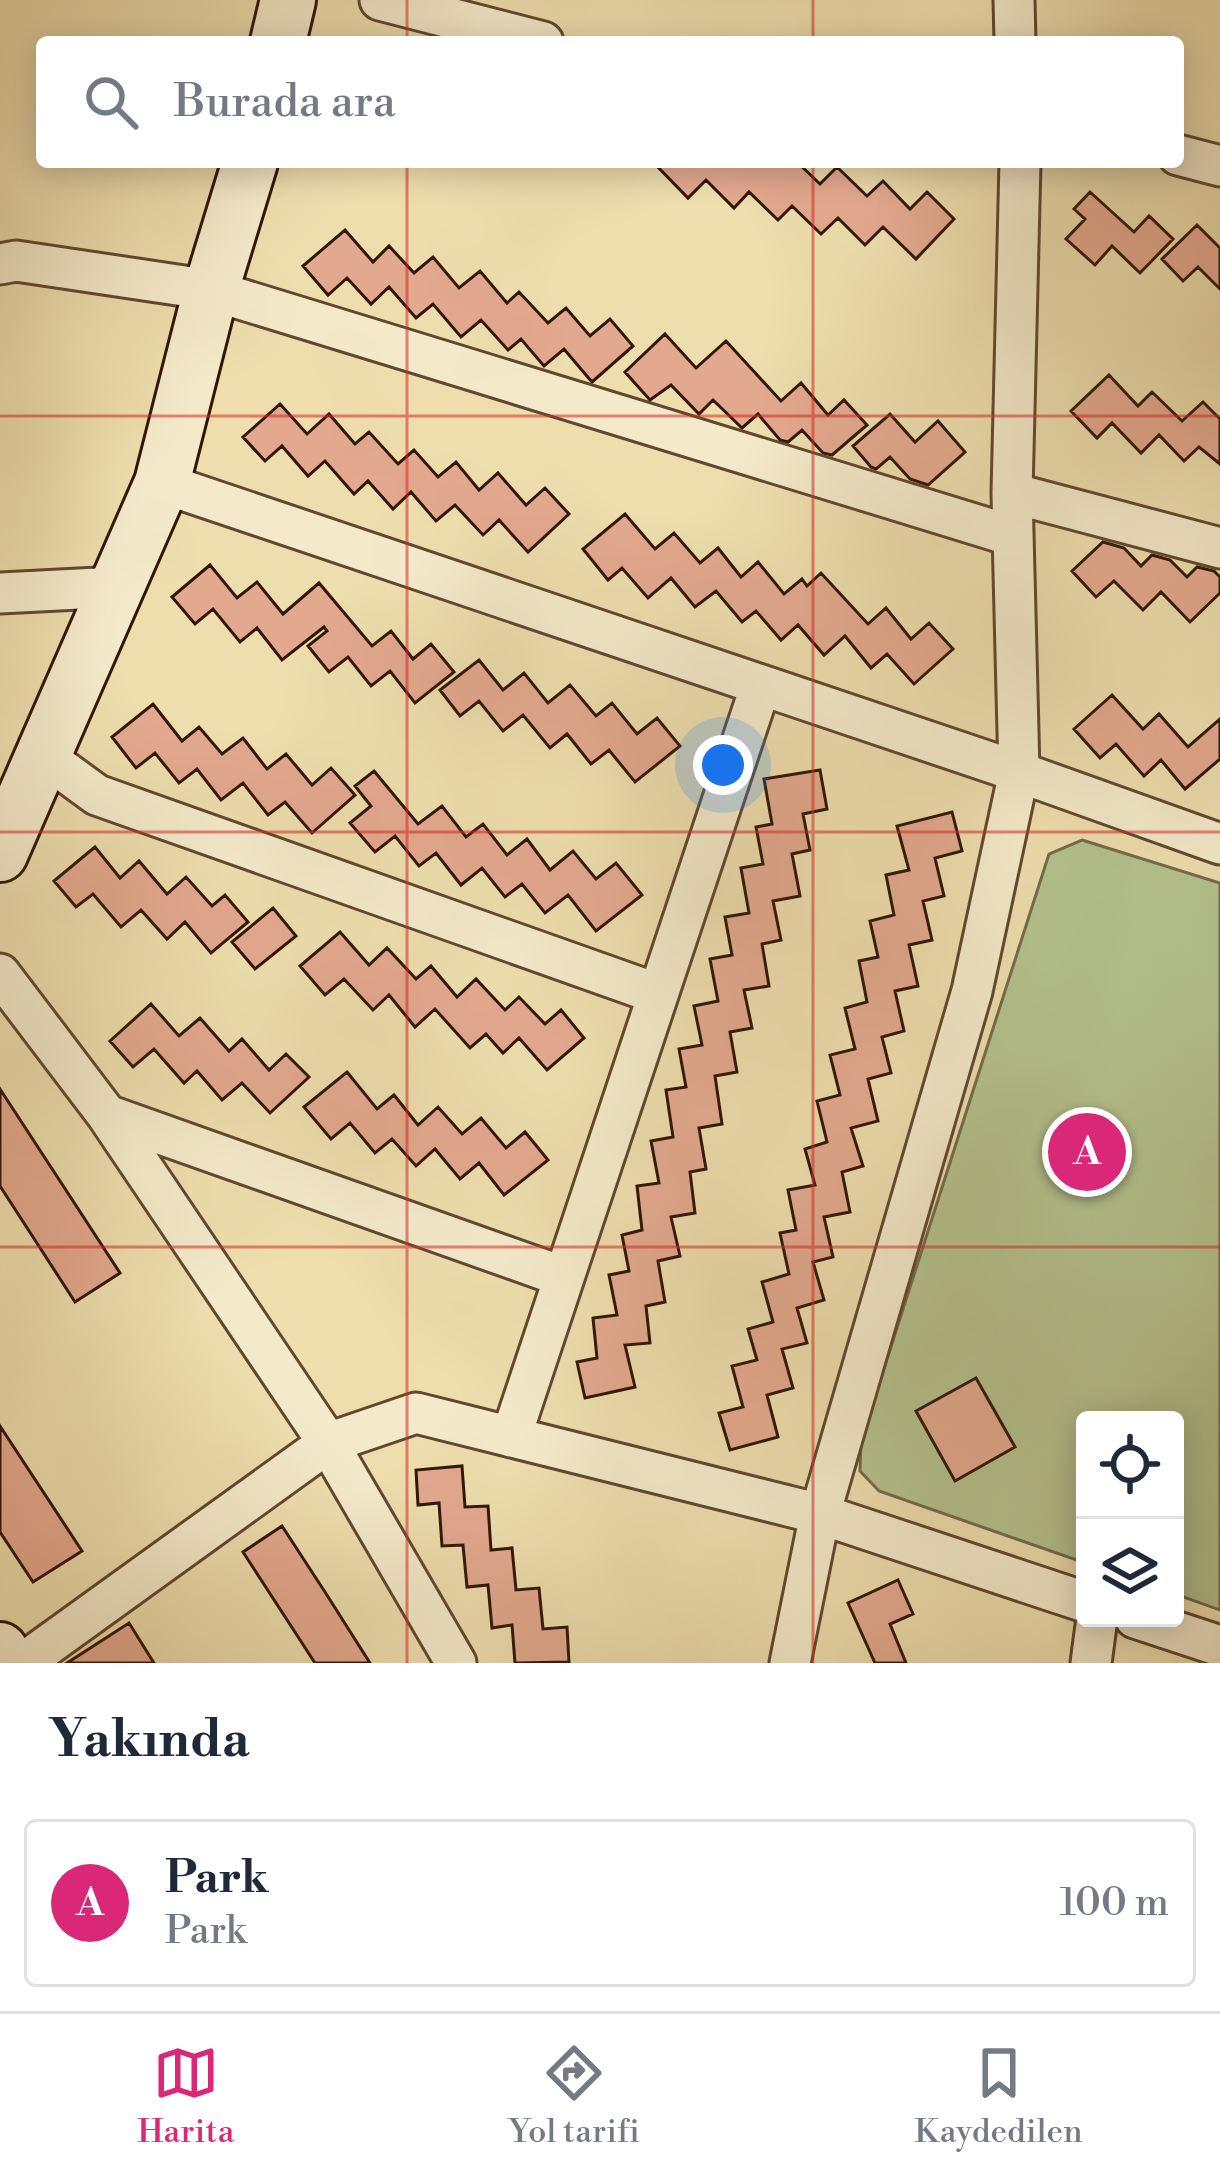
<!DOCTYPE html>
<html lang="tr">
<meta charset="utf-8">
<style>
:root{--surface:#fff;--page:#f6f6f7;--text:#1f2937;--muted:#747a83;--line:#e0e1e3;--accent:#db2777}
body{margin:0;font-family:"Libre Bodoni",serif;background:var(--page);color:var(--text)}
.controls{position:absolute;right:36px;bottom:36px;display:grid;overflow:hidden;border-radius:12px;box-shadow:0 6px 30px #0003}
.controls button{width:108px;height:108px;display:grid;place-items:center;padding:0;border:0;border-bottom:3px solid var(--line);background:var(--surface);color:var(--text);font:60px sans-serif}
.you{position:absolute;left:723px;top:765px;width:42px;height:42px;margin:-30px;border:9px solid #fff;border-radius:50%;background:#1a73e8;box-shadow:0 0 0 18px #1a73e833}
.badge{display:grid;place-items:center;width:78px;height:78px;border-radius:50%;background:var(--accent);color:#fff;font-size:39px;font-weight:700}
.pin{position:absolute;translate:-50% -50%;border:6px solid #fff;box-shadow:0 3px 12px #0006}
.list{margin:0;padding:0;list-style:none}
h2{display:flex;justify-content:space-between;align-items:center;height:156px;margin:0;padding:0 48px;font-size:51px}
h2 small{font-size:39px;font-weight:400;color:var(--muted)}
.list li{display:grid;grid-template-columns:78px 1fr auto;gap:36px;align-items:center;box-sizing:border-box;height:168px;margin:0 24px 24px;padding:0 24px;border:3px solid var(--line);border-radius:12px}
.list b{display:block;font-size:45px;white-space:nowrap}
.list p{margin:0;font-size:39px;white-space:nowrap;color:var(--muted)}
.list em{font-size:39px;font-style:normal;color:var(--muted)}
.icon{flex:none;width:66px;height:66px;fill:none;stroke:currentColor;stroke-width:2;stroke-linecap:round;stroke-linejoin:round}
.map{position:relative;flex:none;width:1220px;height:1663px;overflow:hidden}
.search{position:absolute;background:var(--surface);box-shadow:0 6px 30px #0003;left:36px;right:36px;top:36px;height:132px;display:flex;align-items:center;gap:30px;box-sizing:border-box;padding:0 42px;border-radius:12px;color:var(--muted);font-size:45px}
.sheet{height:348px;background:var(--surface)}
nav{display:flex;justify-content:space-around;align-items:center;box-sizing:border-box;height:168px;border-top:3px solid var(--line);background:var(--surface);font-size:33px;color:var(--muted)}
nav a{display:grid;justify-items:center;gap:6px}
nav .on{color:var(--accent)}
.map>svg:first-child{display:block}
.green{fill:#b4c28e;stroke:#726c4a;stroke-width:3}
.building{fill:#e3a98f;stroke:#311605;stroke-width:3}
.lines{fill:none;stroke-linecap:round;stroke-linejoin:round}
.street-casing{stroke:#60482f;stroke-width:45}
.secondary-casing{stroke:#311605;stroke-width:60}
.street{stroke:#f4eaca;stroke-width:39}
.secondary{stroke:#f4eaca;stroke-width:54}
.grid{fill:none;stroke:#d62828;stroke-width:3;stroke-opacity:0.55}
</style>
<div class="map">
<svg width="1220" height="1663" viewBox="0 0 1220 1663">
<rect width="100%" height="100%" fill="#eedeae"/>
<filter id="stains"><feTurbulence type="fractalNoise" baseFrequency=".00167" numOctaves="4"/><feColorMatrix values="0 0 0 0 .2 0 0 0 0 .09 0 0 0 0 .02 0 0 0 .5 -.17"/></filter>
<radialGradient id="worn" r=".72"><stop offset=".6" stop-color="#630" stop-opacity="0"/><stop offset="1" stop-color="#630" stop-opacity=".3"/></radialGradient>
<!-- green -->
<path class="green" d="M1082 840 1220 883V1610L1175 1594V1420H1085V1563L879 1491 860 1471 861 1440 1049 854Z"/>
<!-- building -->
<path class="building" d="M653 162H797L820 184 837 167 867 196 883 181 910 209 927 192 954 219 916 259 883 227 865 245 838 218 821 234 792 206 778 220 749 192 734 208 706 180 688 198Z
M1090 192 1134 232 1149 216 1173 239 1140 273 1112 246 1095 265 1066 239 1085 219 1074 209Z
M1197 225 1220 248V289L1198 267 1183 281 1162 259Z
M345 230 373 262 389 246 414 273 433 257 459 288 480 271 507 303 519 292 548 323 566 308 590 336 610 319 633 346 592 382 564 349 544 366 521 339 508 350 481 320 461 337 433 304 416 318 389 287 371 304 347 278 328 295 303 266Z
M665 334 696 368 726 341 781 401 801 383 828 415 844 400 867 425 832 455 823 453 802 430 788 442 780 440 758 414 742 428 713 400 699 414 671 385 650 400 625 372Z
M1109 375 1138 406 1152 392 1182 421 1203 402 1220 419V464L1199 447 1184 461 1159 435 1141 453 1112 423 1097 438 1071 411Z
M280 404 307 434 329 414 355 444 369 432 398 464 414 450 438 477 456 462 479 490 498 473 526 505 545 488 569 514 528 552 499 520 483 535 455 505 436 521 411 492 393 509 368 481 354 494 325 461 308 476 282 446 265 461 243 437Z
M890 414 915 442 938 421 965 452 928 485 910 479 890 457 876 469 871 467 853 446Z
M625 514 655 549 674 533 700 563 718 548 741 577 758 562 784 594 802 579 807 586 821 573 868 624 886 608 911 639 929 623 953 649 914 684 887 654 871 668 845 636 824 655 798 625 781 640 756 611 742 622 716 591 695 607 671 578 648 598 622 568 608 580 583 549Z
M1103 542 1124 548 1141 566 1152 555 1170 560 1187 577 1197 567 1214 571 1220 577V593L1190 622 1161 592 1143 610 1114 581 1096 597 1072 571Z
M210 565 237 598 257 582 283 614 319 583 372 646 391 631 413 659 431 644 454 672 415 703 390 671 371 686 348 657 329 672 308 646 327 631 324 627 282 660 257 628 240 642 213 609 195 624 172 597Z
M479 660 503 690 524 673 548 703 570 685 596 716 612 703 637 734 657 718 680 746 635 782 609 750 591 764 567 734 550 748 523 715 503 731 479 701 460 716 440 690Z
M1112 695 1143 729 1159 714 1188 747 1220 719V759L1185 789 1161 760 1144 776 1116 744 1100 758 1074 729Z
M153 704 182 741 199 727 222 754 243 738 267 769 286 754 312 785 331 768 355 795 312 833 285 802 268 815 243 783 221 800 197 769 179 783 155 753 136 768 112 737Z
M820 770 827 809 803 814 810 850 792 854 800 896 773 901 781 940 762 944 769 986 744 990 752 1028 730 1032 737 1072 715 1076 722 1124 699 1128 706 1169 690 1172 695 1213 671 1217 680 1256 658 1261 665 1302 646 1306 650 1343 625 1345 635 1387 585 1398 577 1362 597 1358 593 1318 617 1315 609 1275 629 1271 622 1235 642 1230 637 1186 659 1183 651 1141 673 1137 666 1090 686 1087 679 1049 702 1045 694 1006 718 1001 710 959 732 955 725 917 749 913 741 868 763 864 756 827 772 824 764 779Z
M374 771 418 824 442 806 466 837 483 824 507 855 527 839 550 870 573 851 596 879 616 863 642 895 596 931 568 895 545 913 522 884 505 897 482 868 461 885 436 853 419 866 395 836 375 852 350 823 371 806 355 786Z
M952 812 962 851 935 858 944 896 923 901 932 940 909 945 918 986 895 991 904 1031 882 1037 891 1073 868 1079 878 1121 851 1128 863 1166 842 1172 850 1212 824 1217 833 1257 813 1262 824 1300 797 1308 807 1343 782 1349 793 1388 767 1395 778 1437 730 1450 719 1413 743 1407 732 1366 757 1360 748 1329 773 1322 762 1282 789 1274 780 1233 796 1230 788 1190 815 1185 805 1149 827 1142 817 1101 840 1095 830 1055 855 1049 845 1008 867 1002 859 961 878 957 870 921 894 915 886 875 909 870 897 826Z
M95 847 120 878 139 861 167 894 186 877 212 906 225 895 248 922 211 953 185 922 167 939 141 910 121 927 93 894 76 907 54 881Z
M273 908 296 936 255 969 232 942Z
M340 932 369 965 387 948 416 979 431 966 457 997 476 979 505 1010 519 997 545 1024 561 1010 584 1038 547 1070 519 1038 503 1053 486 1034 470 1048 435 1009 415 1027 389 995 373 1010 344 979 325 995 300 966Z
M151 1004 179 1036 200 1018 229 1051 242 1039 269 1070 286 1054 309 1077 270 1113 242 1083 222 1100 197 1071 184 1083 154 1049 133 1067 110 1041Z
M347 1072 377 1109 394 1095 418 1125 438 1107 462 1134 481 1118 506 1148 525 1132 548 1160 504 1195 479 1163 460 1179 435 1149 416 1166 392 1139 375 1153 350 1123 331 1139 304 1107Z
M0 1089 120 1273 75 1302 0 1186Z
M976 1378 1015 1447 955 1481 916 1411Z
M0 1426 82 1551 33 1582 0 1532Z
M462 1466 465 1507 488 1506 491 1550 512 1548 516 1590 539 1588 543 1629 567 1627 569 1662 515 1663 512 1625 492 1628 488 1585 467 1587 463 1545 442 1546 439 1503 418 1505 416 1470Z
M282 1526 325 1592 370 1663H315L243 1552Z
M898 1580 913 1614 890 1624 906 1663H875L848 1603Z
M129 1623 154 1663H67Z"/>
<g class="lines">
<defs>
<path id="street" d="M380 0 543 42
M1014 0 1015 42
M1178 155 1220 166
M0 264 16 261 211 290 1013 536
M162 483 1019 772 1220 844
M1012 493 1220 548
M0 593 118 587
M45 757 97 795 658 994
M0 974 107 1115 328 1443 456 1663
M107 1115 564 1277
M511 1437 761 685
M1135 1618 1220 1646
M23 1663 328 1443 416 1413 820 1514 1085 1602
M790 1663 820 1514 972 991 1019 772 1012 493 1020 162
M1091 1663 1097 1618"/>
<path id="secondary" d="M278 42 288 0
M0 854 162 483 211 290 250 162
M0 1650 8 1663"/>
</defs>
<!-- street casing -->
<use href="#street" class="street-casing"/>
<!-- secondary casing -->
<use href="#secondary" class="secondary-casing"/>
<!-- street -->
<use href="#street" class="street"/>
<!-- secondary -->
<use href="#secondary" class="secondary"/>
</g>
<!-- grid -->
<path class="grid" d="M407 0V42M813 0V42M407 162V1663M813 162V1663M0 416H1220M0 832H1220M0 1247H1220"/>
<rect width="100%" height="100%" filter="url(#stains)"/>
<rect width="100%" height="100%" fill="url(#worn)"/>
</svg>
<div class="controls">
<button><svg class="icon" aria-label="locate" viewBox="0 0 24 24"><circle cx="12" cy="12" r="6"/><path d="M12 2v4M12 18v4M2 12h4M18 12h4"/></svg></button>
<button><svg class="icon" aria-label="layers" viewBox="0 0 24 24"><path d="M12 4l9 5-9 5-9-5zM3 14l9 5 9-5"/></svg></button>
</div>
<div class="you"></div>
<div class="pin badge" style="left:1087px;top:1152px">A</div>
<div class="search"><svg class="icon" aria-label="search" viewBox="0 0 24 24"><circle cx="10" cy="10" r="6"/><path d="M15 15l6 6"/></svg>Burada ara</div>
</div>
<section class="sheet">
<h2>Yakında<small></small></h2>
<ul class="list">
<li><span class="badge">A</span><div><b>Park</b><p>Park</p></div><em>100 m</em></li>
</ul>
</section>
<nav>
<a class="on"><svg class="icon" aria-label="map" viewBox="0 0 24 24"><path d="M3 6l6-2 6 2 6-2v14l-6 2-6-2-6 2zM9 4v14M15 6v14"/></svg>Harita</a>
<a><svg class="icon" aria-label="directions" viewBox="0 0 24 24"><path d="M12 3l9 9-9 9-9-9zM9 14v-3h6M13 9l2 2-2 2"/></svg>Yol tarifi</a>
<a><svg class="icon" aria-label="saved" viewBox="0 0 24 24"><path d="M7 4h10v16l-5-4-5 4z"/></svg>Kaydedilen</a>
</nav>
